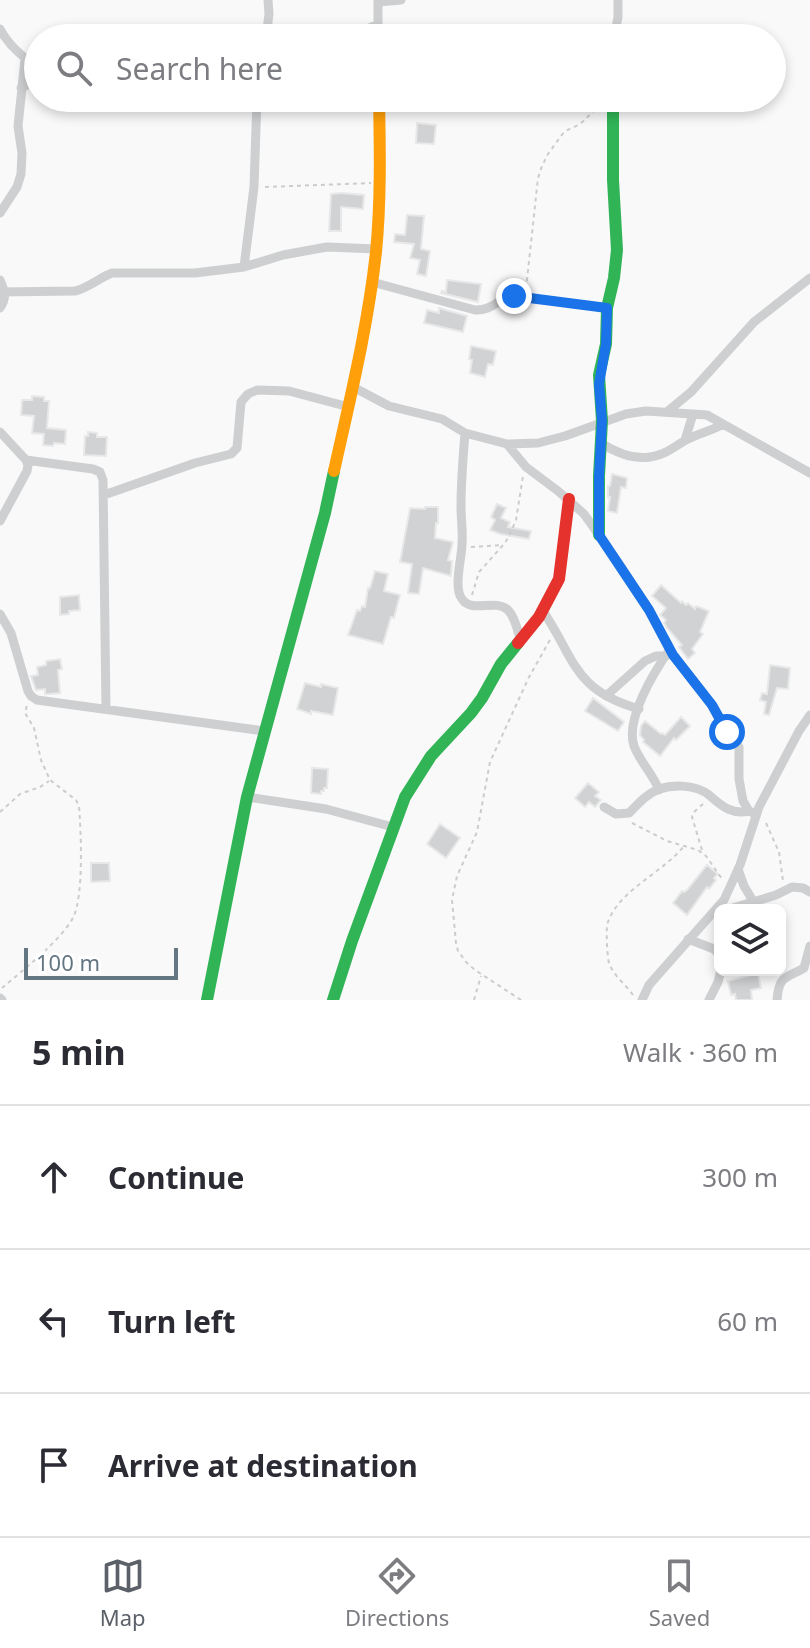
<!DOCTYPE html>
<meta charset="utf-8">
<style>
:root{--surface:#fff;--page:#f7f7f7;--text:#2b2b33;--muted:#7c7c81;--line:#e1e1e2;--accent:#5c6169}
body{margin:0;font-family:"Noto Sans",sans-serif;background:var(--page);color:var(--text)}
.controls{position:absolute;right:24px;bottom:24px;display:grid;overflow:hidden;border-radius:12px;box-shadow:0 4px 12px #0003}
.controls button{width:72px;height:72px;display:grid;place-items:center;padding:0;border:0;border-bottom:2px solid var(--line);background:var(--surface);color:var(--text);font:40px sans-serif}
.scale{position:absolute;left:24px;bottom:20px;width:154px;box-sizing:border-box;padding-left:8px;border:4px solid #657683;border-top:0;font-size:22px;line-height:28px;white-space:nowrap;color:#657683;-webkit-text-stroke:6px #fff;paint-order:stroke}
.stop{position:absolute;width:24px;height:24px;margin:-18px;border:6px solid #1a73e8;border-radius:50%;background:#fff}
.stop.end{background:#1a73e8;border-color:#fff;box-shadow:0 2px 8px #0008}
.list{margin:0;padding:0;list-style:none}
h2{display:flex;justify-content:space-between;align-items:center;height:104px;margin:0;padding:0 32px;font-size:34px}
h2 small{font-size:26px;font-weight:400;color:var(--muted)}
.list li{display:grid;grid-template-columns:52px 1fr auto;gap:24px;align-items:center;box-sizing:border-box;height:144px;padding:0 32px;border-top:2px solid var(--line)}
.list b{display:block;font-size:30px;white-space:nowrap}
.list em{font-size:26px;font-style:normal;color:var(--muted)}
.icon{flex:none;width:44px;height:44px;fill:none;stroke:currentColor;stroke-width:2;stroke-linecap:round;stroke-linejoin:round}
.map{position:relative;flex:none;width:810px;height:1000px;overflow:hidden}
.search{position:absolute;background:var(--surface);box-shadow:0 4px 12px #0003;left:24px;right:24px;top:24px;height:88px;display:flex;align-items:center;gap:20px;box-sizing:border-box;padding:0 28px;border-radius:44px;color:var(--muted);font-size:30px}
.sheet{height:536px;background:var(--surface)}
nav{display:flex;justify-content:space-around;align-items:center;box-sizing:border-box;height:112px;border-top:2px solid var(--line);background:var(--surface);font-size:22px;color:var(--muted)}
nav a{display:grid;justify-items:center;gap:4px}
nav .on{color:var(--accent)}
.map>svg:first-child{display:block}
.building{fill:#d0d2d3;stroke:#e8e8e8;stroke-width:2}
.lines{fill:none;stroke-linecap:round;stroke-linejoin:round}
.path{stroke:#cbcccd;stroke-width:2;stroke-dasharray:4 4;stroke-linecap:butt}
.street{stroke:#cecfd0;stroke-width:9}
.fast{stroke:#30b455;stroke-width:12}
.slow{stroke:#ff9f0a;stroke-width:12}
.jam{stroke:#e5322d;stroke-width:12}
.route{stroke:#1a73e8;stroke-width:10}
</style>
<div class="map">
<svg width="810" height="1000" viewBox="0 0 810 1000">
<rect width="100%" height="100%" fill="#f9f9f9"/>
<!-- building -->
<path class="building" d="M417 123 436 125 434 144 416 143Z
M341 193 364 195 363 209 341 207V231H329L331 194Z
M407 215 424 216 421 249 430 251 426 276 417 274 420 260 410 258 414 244 394 242 395 234 405 235Z
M447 280 481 284 478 302 441 293 442 291 446 292Z
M439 308 467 316 463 332 424 323 427 310 439 313Z
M471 346 496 351 493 365 488 364 485 377 470 373 472 360 469 359Z
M32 396 44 397V401H49L47 428 66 430 65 444 54 443 53 446 43 445 44 434 32 433 34 416 21 415 22 400H32Z
M88 432 97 433V437H107L106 456 84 455 85 436H88Z
M612 474 627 478 626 488 621 487 617 513 608 511 610 497H608V486H610Z
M497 504 506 508 501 518 510 522 508 527 531 531 529 539 500 534 490 530 495 520 491 517Z
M425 507H438V523H436L435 538 453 542 448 560 452 561 451 576 423 568 419 594 408 593 412 564 400 562 410 508 425 509Z
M375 571 388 574 384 591 400 595 394 618 391 617 383 644 348 635 357 610 360 611 362 606 365 607 368 588H370Z
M661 585 681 603 682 601 686 605 688 603 695 609 696 606 709 611 700 632 703 634 692 649 695 653 688 659 679 647 682 645 667 628 664 623 666 620 660 615 666 608 652 596Z
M79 595 80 610 69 611V614L60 615V597Z
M60 659 62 669 58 670 60 693 50 694H45V689L36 690 31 676 38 675 37 667 46 665V661Z
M770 665 790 668 788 689 777 688 769 715 764 714 766 702 760 700 762 693 767 694Z
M305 683 321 687V684L338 688 333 715 311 711V714L297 709Z
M593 698 624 722 618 731 585 711Z
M681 717 690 726 676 740 674 738 660 756 643 742 644 740 640 735 641 726 645 721 661 734 662 733 665 735Z
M312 768 328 769 327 788H324V791H321V794L311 793Z
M588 783 599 792 595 796 601 800 595 807 589 802 585 807 575 798Z
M440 824 460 838 446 858 427 844Z
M91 863H109L110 881 91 882Z
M707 865 718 874 714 878 716 880 709 889 707 887 687 915 673 903 682 891 684 892 687 890Z
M758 973 761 988 751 990 752 1000H736L735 994 731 995 728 981Z"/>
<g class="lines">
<!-- path -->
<path class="path" d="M538 99 548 100 553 98
M265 187 371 183
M526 289 538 178 542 166 548 154 564 132C570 128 576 127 581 123 588 118 591 111 600 107
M471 547 501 545
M472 595 479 572 505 543 510 534 516 520 523 476
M0 812 20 794 40 787 49 781
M632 823 667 841 698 850 706 856 722 879
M766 823 779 852 783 881
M702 850 692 817 694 812 704 803
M2 988C23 970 60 941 73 918 84 896 81 831 79 806L76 800 50 780 41 760 34 728 25 713 27 705
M633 995C626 985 614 976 610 965 607 959 608 952 607 946 607 935 605 925 611 915 626 887 664 871 684 846
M474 1000 481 976
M521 1000 475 970 466 962 458 951 456 943 452 900 457 876 477 832 490 762 529 677 550 640"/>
<!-- street -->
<path class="street" d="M378 2 401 0
M0 29C9 46 22 57 38 67
M176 38 201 30H213L242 38
M266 38 269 14 268 0
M347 38 378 24
M378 38V0
M614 38 618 17V0
M21 88 38 80
M0 213 17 187 21 174 22 153 18 126 25 59
M244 267 254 187 257 98
M0 280C5 291 7 298 0 308
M372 282 475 310C493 311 499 297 514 296L607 308
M0 292 75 291C88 288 99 278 112 273H195L244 267 283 255 327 247 376 249
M353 387 389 406 442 419 465 433 507 444 538 443 565 436 626 414 646 411 707 415 810 473
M668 411 691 392 754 322 810 278
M0 432 26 460 28 465 27 471 0 521
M465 433C463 457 461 482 461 507 461 519 463 532 462 544 462 557 453 588 462 599 472 614 495 598 508 610 515 617 517 629 520 638
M685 440 693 414
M601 443C621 456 644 463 666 452 674 448 680 443 688 439 699 433 712 431 723 424
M507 444 526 467 558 491 584 514 620 565 649 610 673 655 712 705 721 723 739 747V779L743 801 749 811 756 814
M26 460 93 469 100 472 103 480 106 709
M104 495 195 463 231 454 237 448 241 402 248 394 257 390 289 391 349 407
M543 611C576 660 573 690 639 709
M0 614 11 633 28 691 31 696 37 700 264 731
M606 696 645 661 656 656H666
M659 790C653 774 640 762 634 746 625 719 654 672 670 649
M247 797 326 809 393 827
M604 807 616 814 629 813C638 804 647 793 660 789 674 784 697 785 709 795 722 806 731 815 749 811
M738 869 744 886 753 901
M726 910 776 895 792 887 803 888 810 892
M688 939 714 949 720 955
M0 998 2 1000
M642 1000 649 985 724 900 740 865 759 807 799 731 810 715
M709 1000 718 982 721 970
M777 1000C779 975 785 979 804 968L810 946"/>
<!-- fast -->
<path class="fast" d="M599 535V476L602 421 599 375 606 344 607 308 614 278 617 250 613 180V98
M207 1000 247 797 325 513 334 471
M333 1000 352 941 405 797 431 756 471 713 482 698 501 664 518 643"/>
<!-- slow -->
<path class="slow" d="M334 471C350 399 368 326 376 252 381 201 380 149 379 98"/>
<!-- jam -->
<path class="jam" d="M518 643 539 617 559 579 569 499"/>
</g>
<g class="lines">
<!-- route -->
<path class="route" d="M514 296 607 308 606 344 599 384 602 421 599 476V535L649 610 673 655 712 705 727 732"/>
</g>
</svg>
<div class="controls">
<button><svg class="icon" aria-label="layers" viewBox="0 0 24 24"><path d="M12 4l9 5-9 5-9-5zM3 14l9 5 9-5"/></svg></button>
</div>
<div class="scale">100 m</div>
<div class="stop" style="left:727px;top:732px"></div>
<div class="stop end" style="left:514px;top:296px"></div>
<div class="search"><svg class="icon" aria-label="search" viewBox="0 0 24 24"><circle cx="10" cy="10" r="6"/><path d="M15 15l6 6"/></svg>Search here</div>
</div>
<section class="sheet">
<h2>5 min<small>Walk · 360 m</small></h2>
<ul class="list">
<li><svg class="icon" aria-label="ahead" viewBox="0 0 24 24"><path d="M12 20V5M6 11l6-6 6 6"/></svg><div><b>Continue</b></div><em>300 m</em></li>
<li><svg class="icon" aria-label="left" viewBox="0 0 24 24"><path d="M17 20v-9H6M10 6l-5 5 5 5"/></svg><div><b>Turn left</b></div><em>60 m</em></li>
<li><svg class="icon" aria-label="arrive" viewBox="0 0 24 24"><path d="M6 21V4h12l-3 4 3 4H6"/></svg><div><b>Arrive at destination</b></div></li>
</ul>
</section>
<nav>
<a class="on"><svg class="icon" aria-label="map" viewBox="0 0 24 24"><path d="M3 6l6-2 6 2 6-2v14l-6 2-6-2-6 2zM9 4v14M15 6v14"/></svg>Map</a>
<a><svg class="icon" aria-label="directions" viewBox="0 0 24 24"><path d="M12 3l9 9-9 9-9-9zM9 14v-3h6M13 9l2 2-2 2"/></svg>Directions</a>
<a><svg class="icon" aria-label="saved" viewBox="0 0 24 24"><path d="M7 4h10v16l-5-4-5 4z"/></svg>Saved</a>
</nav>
